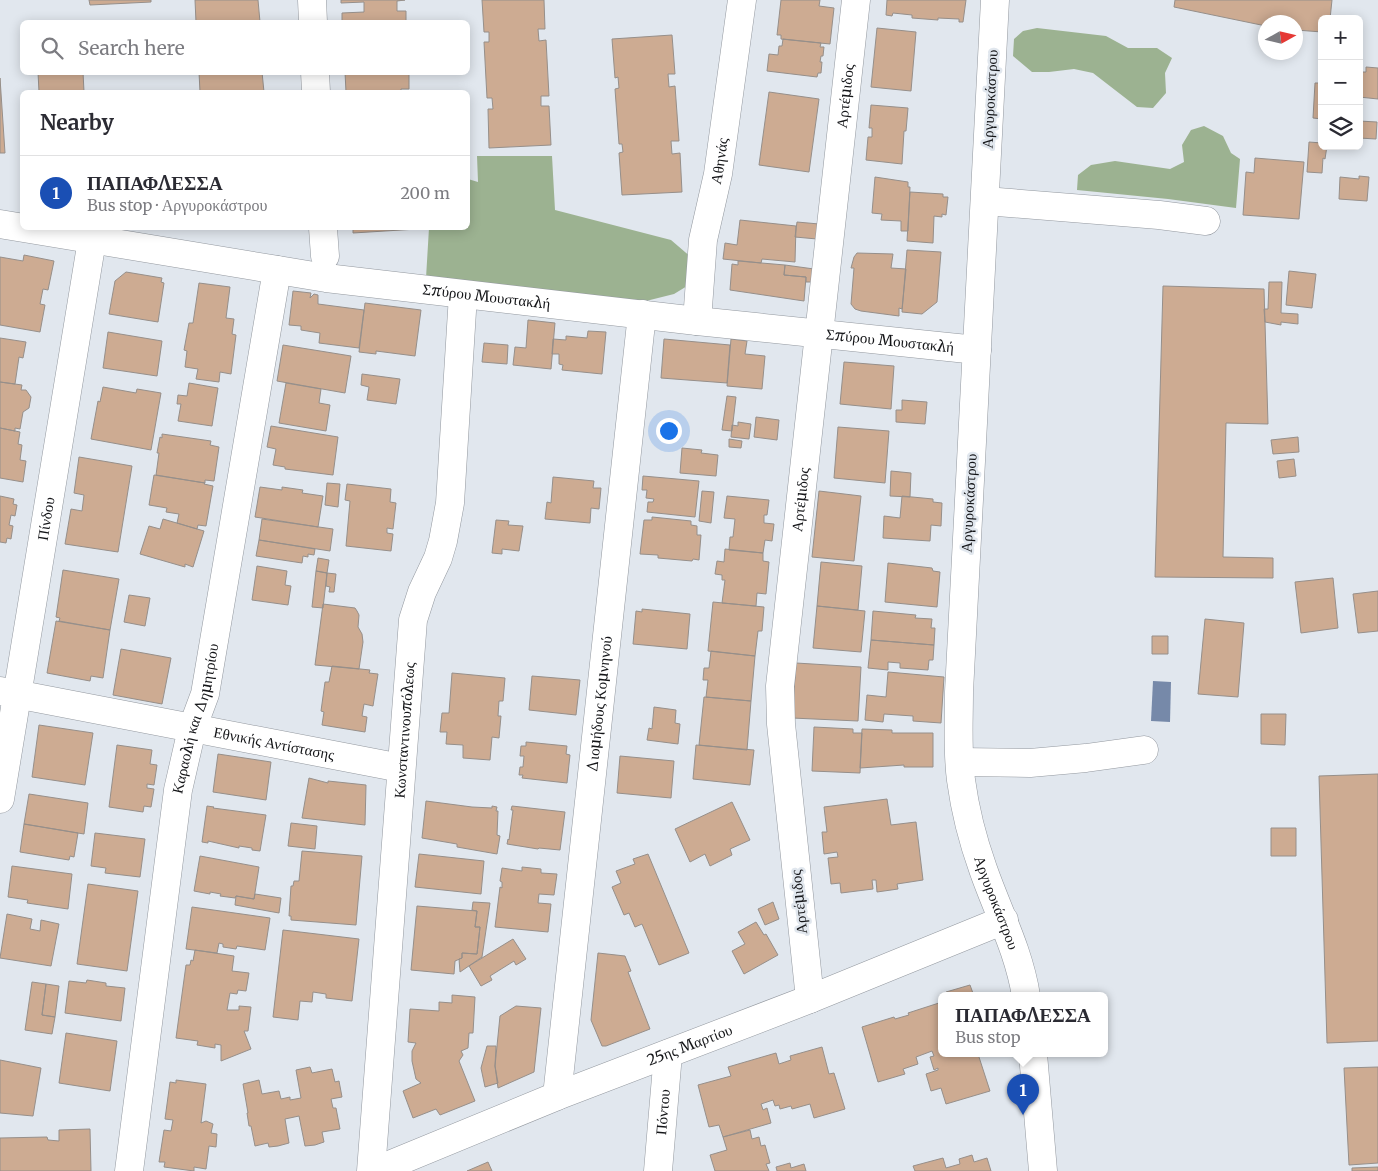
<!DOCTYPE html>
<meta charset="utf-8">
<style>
:root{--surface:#fff;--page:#f7f7f7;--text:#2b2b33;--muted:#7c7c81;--line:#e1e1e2;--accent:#db2777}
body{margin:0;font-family:Merriweather,serif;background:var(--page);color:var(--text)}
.controls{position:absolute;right:15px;top:15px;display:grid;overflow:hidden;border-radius:8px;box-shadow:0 2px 12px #0003}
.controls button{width:45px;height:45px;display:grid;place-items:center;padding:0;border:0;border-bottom:1px solid var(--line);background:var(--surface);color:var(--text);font:25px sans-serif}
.compass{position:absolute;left:1258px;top:15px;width:45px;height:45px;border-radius:50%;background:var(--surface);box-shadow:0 2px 12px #0003;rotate:82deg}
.you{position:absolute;left:668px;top:430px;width:18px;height:18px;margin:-12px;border:4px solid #fff;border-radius:50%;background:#1a73e8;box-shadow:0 0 0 8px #1a73e833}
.badge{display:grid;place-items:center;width:32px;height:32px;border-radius:50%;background:var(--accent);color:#fff;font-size:16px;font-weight:700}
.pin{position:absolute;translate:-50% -41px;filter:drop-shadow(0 1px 2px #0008)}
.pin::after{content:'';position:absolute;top:26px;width:18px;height:15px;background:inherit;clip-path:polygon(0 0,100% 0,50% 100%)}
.popup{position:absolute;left:938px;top:992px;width:170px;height:65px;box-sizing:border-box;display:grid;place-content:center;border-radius:8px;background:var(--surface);filter:drop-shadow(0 1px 4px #0005);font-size:16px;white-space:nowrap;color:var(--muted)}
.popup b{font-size:19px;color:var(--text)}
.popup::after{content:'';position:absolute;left:50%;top:100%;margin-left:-10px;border:10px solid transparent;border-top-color:var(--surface)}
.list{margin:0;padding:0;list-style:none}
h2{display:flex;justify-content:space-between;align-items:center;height:65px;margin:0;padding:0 20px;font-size:21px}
h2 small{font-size:16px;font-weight:400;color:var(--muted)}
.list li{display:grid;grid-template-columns:32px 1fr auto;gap:15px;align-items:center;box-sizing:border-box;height:75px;padding:0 20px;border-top:1px solid var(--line)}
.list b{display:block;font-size:19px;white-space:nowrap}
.list p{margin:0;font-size:16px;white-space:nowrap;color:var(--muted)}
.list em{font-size:16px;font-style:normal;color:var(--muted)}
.icon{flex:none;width:28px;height:28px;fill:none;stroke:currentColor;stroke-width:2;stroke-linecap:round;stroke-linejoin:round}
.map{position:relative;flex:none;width:1378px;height:1171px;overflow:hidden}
.search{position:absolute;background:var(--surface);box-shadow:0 2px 12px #0003;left:20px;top:20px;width:450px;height:55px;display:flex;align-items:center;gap:12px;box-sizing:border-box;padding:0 18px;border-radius:8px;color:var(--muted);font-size:19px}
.panel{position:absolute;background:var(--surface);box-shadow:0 2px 12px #0003;left:20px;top:90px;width:450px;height:140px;border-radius:8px}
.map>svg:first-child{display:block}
.forest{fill:#9cb291}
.water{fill:#7689a9}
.building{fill:#cdab92;stroke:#968f8a}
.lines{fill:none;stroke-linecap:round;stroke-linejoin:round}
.minor-casing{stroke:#93989f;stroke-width:29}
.minor{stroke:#fff;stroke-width:28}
.labels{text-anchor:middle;stroke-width:5;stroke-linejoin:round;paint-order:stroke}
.street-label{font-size:15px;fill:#141518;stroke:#e1e7ee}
</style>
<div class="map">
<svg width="1378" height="1171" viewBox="0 0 1378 1171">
<rect width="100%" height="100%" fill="#e1e7ee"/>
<!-- forest -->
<path class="forest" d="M1037 28 1106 36 1128 48H1157L1172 58 1165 73 1166 93 1153 108 1137 107 1093 73 1074 69 1049 72H1032L1013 56 1014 39 1023 31Z
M1204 126 1223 136 1231 153 1240 159 1236 208 1168 199 1077 190 1078 175 1091 165 1115 161 1170 169 1184 162 1182 145 1191 130Z
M477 156H552L555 210 671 240 699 264 697 280 674 294 646 301 426 278 429 228H468V179L478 182Z"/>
<!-- water -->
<path class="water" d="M1153 681 1171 682 1170 722 1151 721Z"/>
<!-- building -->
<path class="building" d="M89 0H151V2L90 5Z
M195 0H258L260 22H196Z
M341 0H405L397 1V11H406V22H342V13L364 12V2L341 3Z
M482 0H544L545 29H538L539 41 546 40 549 96H541V106H549L551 145 489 148 488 109H493L492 98H487L484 42H489V32H484Z
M781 0H820L819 6 834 8 830 44 781 39V35H777Z
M887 0H966L963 22H959V19L938 18V20L912 18V15L893 13 892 16 886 15Z
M1175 0H1332L1330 19H1322V32L1296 30V22H1266V26L1174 7Z
M877 28 916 32 911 91 871 87Z
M672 35 675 74H668L669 87 675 86 679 141H671L672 154 680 153 682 192 622 195 619 153 623 152 622 144H619L615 89 619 88 618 77 615 78 612 39Z
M783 39 821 43 820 47H824L823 56H821L820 62H822L821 73H818L817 77 767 71 769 54 778 55 779 46H782Z
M1366 67 1378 68V99L1359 97V72H1366Z
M38 72H83L84 92H39Z
M199 72H262L264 92H200Z
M345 72H409V89H401V92H346Z
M0 78 5 153H0Z
M1315 83H1322V119L1313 118Z
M769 92 819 99 809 172 759 165Z
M871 105 908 108 906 131H904L902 164 866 160 868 137H872V128H869Z
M1359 121 1377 122 1376 139 1359 138Z
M1309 142 1322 143V146H1327L1325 159 1323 158 1322 173 1307 172Z
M1255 158 1304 162 1299 219 1243 215 1246 172 1254 173Z
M1359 176 1369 177 1367 201 1339 199 1340 177 1359 179Z
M875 177 908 182V187H910L908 231H901V221L881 220 882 214 872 213Z
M910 192 943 194V197H948L946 215 942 214V217L934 216 933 243 907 241Z
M740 220 796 226 795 262 762 259 761 263 723 259 725 243 737 245Z
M797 222 819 224 817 239 795 237Z
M353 228H417V229L353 233Z
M907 250 941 252 937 302 922 314 902 312Z
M857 253 893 254 891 268 906 269 902 309 899 308V316L861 311 855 309 851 304 854 268H851L854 257Z
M24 255 54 261 48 290 43 289 40 304 45 305 40 332 0 325V257L23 261Z
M738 261 785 265 784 275 806 277 804 301 730 290 732 264 738 265Z
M785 265 814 269 812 282H806V277L784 275Z
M1289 271 1316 274 1312 308 1286 305Z
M126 272 162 278 161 282 164 283 158 322 109 314 115 281Z
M1269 282H1282L1281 313 1298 314V324L1281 322V325L1265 322 1264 309H1268Z
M199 283 230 287 226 318 234 319 232 334 236 335 231 374 220 372 219 382 196 379 198 369 185 367 187 351 184 350 189 323H193Z
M1163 286 1264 289 1268 424 1226 423 1223 557 1273 558V578L1155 577Z
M293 291 311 293 310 298 314 294 318 295V304L364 310 359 348 319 343 320 333 301 330V326L289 325Z
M365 303 421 310 415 356 376 351V354L359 352Z
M528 320 555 323 551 369 513 365 515 347 526 348Z
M588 331 606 332 602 374 562 370 563 365 559 364V354H552L553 339 566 340V336L587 338Z
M108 332 162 341 157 376 103 368Z
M0 338 26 342 23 358 19 357 15 384 0 382Z
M664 339 730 345 727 383 661 378Z
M731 339 747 341 745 354 765 356 762 389 727 386Z
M484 343 508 345 507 364 482 362Z
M283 345 351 356 345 393 277 381Z
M844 362 894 366 891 409 840 404Z
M362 374 400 379 396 404 367 400 369 387 361 385Z
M0 382 22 385 21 390H26L31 397 29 408 23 412 20 429 15 428V431L0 428Z
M189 383 218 388 212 426 178 421 181 404H177L178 395 187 396Z
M286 383 321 389 319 403 330 405 326 431 279 423Z
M103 387 136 393 137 389 161 393 151 450 91 439 98 401 100 402Z
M727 396 736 397 732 431 722 430Z
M902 400 927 402 925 424 896 422V410H902Z
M756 417 779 420 777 440 754 437Z
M738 422 751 424 749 439 731 437 732 425 738 426Z
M271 426 338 437 333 475 285 469V467L273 465 276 449 267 447Z
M838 427 889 431 885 483 834 478Z
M0 428 20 432 18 444 22 445 20 460 26 461 23 482 0 478Z
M162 434 211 441 210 445 219 447 214 481 205 480V483L156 475 159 453H157L160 437 162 438Z
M1298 437 1299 452 1273 454 1271 440Z
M729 439 742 441 741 448 729 447Z
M682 448 702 450 701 453 718 455 716 476 680 473Z
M79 457 132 466 118 552 65 544 71 509 82 511 84 495 74 493Z
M1294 459 1296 476 1279 478 1277 461Z
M891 471 911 473 910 497 890 496Z
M154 475 205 483 204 484 213 486 206 526 198 525 197 529 177 523 179 514 166 512 167 508 149 505Z
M643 476 699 481 695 517 647 512 648 502H653L654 499 646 498 647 490H642Z
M553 477 594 481 593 488H601L599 509 591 508 590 523 545 519 547 502 551 503Z
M327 483 340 484 338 507 325 505Z
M347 484 391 489 390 502 396 503 393 529 387 528V533L393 534 391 551 346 546 350 501 345 500Z
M260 487 282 490V487L303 490 302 493 323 496 318 527 255 517Z
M702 491 714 492 711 523 699 521Z
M819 491 861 496 854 561 812 557Z
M0 496 14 499 13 504 17 505 15 516 11 515 9 525 13 526 11 539 7 538 6 543 0 542Z
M727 496 769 500 767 515H764V523L774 524 772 541 765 540 763 553 729 550 730 537H733L735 519 724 518Z
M902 496 933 499V502L942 503 941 526 931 525 930 541 883 538 884 516 900 518Z
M652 517 691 521V525L697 526V535H701L699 560 693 559 692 561 658 558V555L640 554 644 520H652Z
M163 519 204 531 193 567 185 564V567L140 554 149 526 160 529Z
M262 519 333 529 330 551 259 540Z
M496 520 509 521 508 525 523 526 519 551 502 549V554L492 553Z
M259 540 315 549 314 555 308 554V557L303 556 302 563 256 556Z
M725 549 763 553V561L769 562 766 594 757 593 756 606 722 603 725 580H722V575L715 574 717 561 724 562Z
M318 558 329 560 327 573 316 571Z
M821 562 862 566 858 610 817 606Z
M888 563 932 568 933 571 940 572 937 607 885 602Z
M257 566 287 571 285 585 291 586 288 605 252 600Z
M63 570 119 579 110 630 59 621 60 618 56 617Z
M316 571 327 573 323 608 312 607Z
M327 573 336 574 334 592H329L330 587 326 586Z
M1333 578 1338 628 1301 633 1295 582Z
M1378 591V631L1358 633 1353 594Z
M129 595 150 598 145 626 124 622Z
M713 602 764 607 762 631H758L755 656 708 651Z
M323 604 355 608 357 611 359 615 358 627 362 634 363 642 359 669 315 665Z
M817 606 865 611 861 652 813 648Z
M642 609 690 614 687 649 633 644 636 611 642 612Z
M873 611 916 615 915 618 932 619 931 628H935L934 645 871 640Z
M1205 619 1244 623 1238 697 1198 694Z
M56 621 110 630 103 678 91 676 90 681 47 673Z
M1152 636H1168V654H1152Z
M871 640 934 645 933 660H929L928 670 900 668V663L888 662V670L868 668Z
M121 649 171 658 162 704 113 695Z
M711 651 755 656 751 701 706 697 708 680H703L704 668H709Z
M796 663 861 667 858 721 792 718Z
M332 666 370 670 369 673 378 674 373 706 364 704 362 716 367 717 365 732 322 725 324 712 321 711 325 682H329Z
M888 672 944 677 941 723 913 721V716L884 714 883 722 865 720 867 695 886 697Z
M452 673 505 678 503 701H499L498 716H501L499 738 492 737 490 760 463 758V745L446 744 447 732H440L442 713H449Z
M532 676 580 680 576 715 529 710Z
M704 697 751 701 747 750 699 745Z
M654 707 676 710 675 723 680 724 678 744 647 740 649 728 652 729Z
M1261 714H1286L1285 745 1261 744Z
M39 725 93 733 85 785 32 777Z
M814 727 853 729V733H862L860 773 812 771Z
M862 729 892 730V733H933V767H904V765L860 768Z
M526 742 567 746 566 754 570 755 567 783 522 778 523 775H519L520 767H523L524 756H520L521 746H526Z
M117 745 152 750 150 764 157 765 154 785 147 784V788L154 789 151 807 144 806 143 812 109 807Z
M696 745 754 750 750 785 693 779Z
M218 754 271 762 266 800 213 792Z
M620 756 674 761 671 798 617 793Z
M1378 774V1041L1327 1043 1319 776Z
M309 778 328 783V781L366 785 365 825 302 818Z
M29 794 88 803 84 834 24 824Z
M887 799 891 825 916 822 923 880 897 884 898 889 877 892 876 880H872L873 889 841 893 840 883 831 884 828 858 838 857 837 852 824 854 822 832H827L824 807Z
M426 801 472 807 492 808V806L497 807 496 811H498L497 835 500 836 497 854 457 847V844L422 838Z
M732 802 750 840 730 849 732 855 710 866 705 854 690 862 675 829Z
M207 806 214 807 213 808 266 815 260 851 252 850V848L239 846V848L208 841V843L202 842Z
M512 806 565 812 560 850 539 848 538 849 507 844 508 839 509 840 513 810H511Z
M291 823 317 826 315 849 288 846Z
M24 824 78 833 74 857 70 856 69 860 20 852Z
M1271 828H1296V856H1271Z
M95 833 145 839 140 877 105 873 106 868 91 866Z
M302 851 362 856 356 925 291 920V916H289L291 886H293L294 881H299Z
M419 854 484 861 481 894 415 887Z
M648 854 689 953 659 965 642 924 635 927 629 913 624 915 612 887 621 883 616 871 635 864 633 859Z
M200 856 259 867 254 899 236 896 235 898 220 896 221 894 210 892V894L194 891Z
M12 866 72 874 68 909 27 903 28 900 8 897Z
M522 867 541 869V873L557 874 554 895 539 894 538 903 551 904 548 932 495 927 500 887 502 888V882L500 881 502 868 522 871Z
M88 884 138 891 127 971 77 964Z
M255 894 281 898 279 913 235 905 236 896 254 899Z
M473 902 490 903 482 957 460 972 459 959 462 958V953L477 954 480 927H475L477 911 472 910Z
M773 902 779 919 765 925 758 909Z
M417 906 477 911 475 927H480L477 954 462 953V958L455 961 454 974 411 970Z
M192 907 270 918 265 950 237 946 236 949 223 947V944L219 943 217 953 186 949Z
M7 914 32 919 30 929 40 931 41 920 59 924 51 966 0 958Z
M756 922 764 935 766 934 778 955 744 974 732 951 745 944 738 932Z
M283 930 359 939 352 1001 326 998V994L313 992 312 1002 300 1001 298 1020 273 1017Z
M513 939 526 959 516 965 514 961 490 976 492 980 481 986 469 966Z
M195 950 234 956 232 971 249 973 246 991 238 990 237 994 230 993 227 1010H239V1006L251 1007 248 1031H244L251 1049 221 1061V1045L215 1044V1048L197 1045 198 1041 176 1038 186 965H190L191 960 193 961Z
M598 953 625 956 631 971 628 972 650 1029 606 1046H602L591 1020Z
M87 980 106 983V986L125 988 121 1021 65 1013 69 981 86 983Z
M32 982 46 984 42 1015 55 1017 52 1034 25 1030Z
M46 984 59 986 55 1017 42 1015Z
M970 985 974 996H947L946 992Z
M452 995 475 997 473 1033H469L468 1048 461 1051 463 1055 459 1061 475 1101 440 1115 436 1109 413 1118 403 1091 421 1083 416 1079 412 1061V1051L416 1043 408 1042 410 1009 439 1011V1002L452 1003Z
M942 1002V1054H978L990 1091 946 1104 941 1088 931 1091 926 1074 938 1070V1068L934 1070 930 1057 934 1056 932 1051 916 1057 918 1064 903 1069 905 1074 878 1082 862 1027 894 1017 895 1019 909 1015 908 1013Z
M516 1006 541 1008 534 1072 498 1088 495 1066 500 1016Z
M66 1033 117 1041 110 1091 59 1083Z
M487 1046H496L495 1066 498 1083 485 1087 481 1068Z
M822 1047 829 1074 834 1073 845 1109 814 1118 810 1104 792 1109 791 1106 780 1109 779 1105 775 1106 773 1100 761 1104 763 1110 767 1108 771 1123 723 1137 719 1125 709 1127 698 1085 731 1076 728 1067 776 1053 779 1064 791 1060 790 1056Z
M0 1060 41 1068 33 1116 0 1113Z
M310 1067 312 1073 332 1069 335 1082 339 1081 342 1097 331 1099 333 1108H336L340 1129 322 1132 324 1142 315 1145 305 1146 299 1116 285 1119 289 1143 278 1146 269 1147 268 1143 255 1146 251 1126H249L247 1113H248L243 1084 259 1080 262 1094 279 1091 281 1099 290 1097V1100L301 1098 296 1070Z
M1378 1067V1163L1349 1165 1344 1068Z
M176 1080 206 1084 201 1123 206 1121 213 1124 211 1133 217 1134 216 1147 209 1146 206 1169 194 1167V1171L164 1167 165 1162H159L164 1130 171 1131 173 1120 165 1119 170 1082 176 1083Z
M90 1129 91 1171H0V1138L47 1137 48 1140 59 1141V1130Z
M750 1130 752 1139 759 1137 761 1146 765 1145 770 1163 766 1164 769 1171H715L710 1155 727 1150 723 1137Z
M972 1155 974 1162 987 1158 991 1171H915L913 1166 943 1158 946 1168 960 1164 959 1159Z
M488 1162 492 1171H467Z
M790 1163 791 1168 804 1164 806 1171H777L776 1167Z
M1378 1167V1171H1352V1168Z"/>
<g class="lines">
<defs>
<g id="minor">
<path d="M312 0 313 22"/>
<path id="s1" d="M995 0 959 692C959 721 957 751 961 780 965 810 973 841 983 869 998 912 1019 951 1026 996"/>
<path d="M315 72 316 92"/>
<path d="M985 201 1159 215 1206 221"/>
<path id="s2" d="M0 224 326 278 697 321 977 350"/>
<path d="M323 228 325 256"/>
<path id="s3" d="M697 321 703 240 718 174 742 0"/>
<path id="s4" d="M0 691 401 768"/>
<path d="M960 762 1030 763 1086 758 1144 750"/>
<path id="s5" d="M0 799 92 240"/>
<path id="s6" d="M810 999 781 724 780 686 856 0"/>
<path d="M1033 1054 1043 1171"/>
<path id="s7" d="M557 1096 642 314"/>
<path id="s8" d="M129 1171 178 790 192 729 205 694 277 270"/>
<path id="s9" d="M371 1171 413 620 422 592 438 558 443 541 450 503 463 295"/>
<path id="s10" d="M375 1171 557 1096 810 999 1004 920"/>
<path id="s11" d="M658 1171 668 1054"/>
</g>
</defs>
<!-- minor casing -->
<use href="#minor" class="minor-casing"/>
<!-- minor -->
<use href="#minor" class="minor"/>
</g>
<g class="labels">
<!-- street labels -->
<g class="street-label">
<text dy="5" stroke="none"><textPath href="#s6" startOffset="908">Αρτέμιδος</textPath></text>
<text transform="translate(990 99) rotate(-87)" y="5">Αργυροκάστρου</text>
<text dy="5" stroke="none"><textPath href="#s3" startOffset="162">Αθηνάς</textPath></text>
<text dy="5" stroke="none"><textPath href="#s2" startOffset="492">Σπύρου Μουστακλή</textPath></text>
<text dy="5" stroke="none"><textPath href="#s2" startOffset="898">Σπύρου Μουστακλή</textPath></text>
<text dy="5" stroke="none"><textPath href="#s6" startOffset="502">Αρτέμιδος</textPath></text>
<text transform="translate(969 503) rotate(-87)" y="5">Αργυροκάστρου</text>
<text dy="5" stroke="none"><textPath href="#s5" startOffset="284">Πίνδου</textPath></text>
<text dy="5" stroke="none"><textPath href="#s7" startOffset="394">Διομήδους Κομνηνού</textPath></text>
<text dy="5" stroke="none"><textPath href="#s8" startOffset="458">Καραολή και Δημητρίου</textPath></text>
<text dy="5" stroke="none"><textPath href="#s9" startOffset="442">Κωνσταντινουπόλεως</textPath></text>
<text dy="5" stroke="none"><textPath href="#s4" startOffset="279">Εθνικής Αντίστασης</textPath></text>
<text transform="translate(799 902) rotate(-96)" y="5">Αρτέμιδος</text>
<text dy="5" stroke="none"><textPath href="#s1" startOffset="909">Αργυροκάστρου</textPath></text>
<text dy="5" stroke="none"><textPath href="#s10" startOffset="339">25ης Μαρτίου</textPath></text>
<text dy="5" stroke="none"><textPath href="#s11" startOffset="59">Πόντου</textPath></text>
</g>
</g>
</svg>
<div class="controls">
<button>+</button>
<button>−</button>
<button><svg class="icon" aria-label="layers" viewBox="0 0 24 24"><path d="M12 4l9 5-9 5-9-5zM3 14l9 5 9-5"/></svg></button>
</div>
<svg class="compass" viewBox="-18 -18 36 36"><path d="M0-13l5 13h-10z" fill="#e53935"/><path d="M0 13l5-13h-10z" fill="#7c7c81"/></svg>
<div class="you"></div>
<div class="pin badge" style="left:1023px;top:1115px;background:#1a4fb4">1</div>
<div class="popup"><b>ΠΑΠΑΦΛΕΣΣΑ</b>Bus stop</div>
<div class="search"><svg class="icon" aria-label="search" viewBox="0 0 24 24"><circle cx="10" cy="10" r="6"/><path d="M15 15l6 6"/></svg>Search here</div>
<section class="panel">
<h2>Nearby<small></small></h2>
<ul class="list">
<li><span class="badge" style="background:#1a4fb4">1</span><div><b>ΠΑΠΑΦΛΕΣΣΑ</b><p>Bus stop · Αργυροκάστρου</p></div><em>200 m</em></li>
</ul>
</section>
</div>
